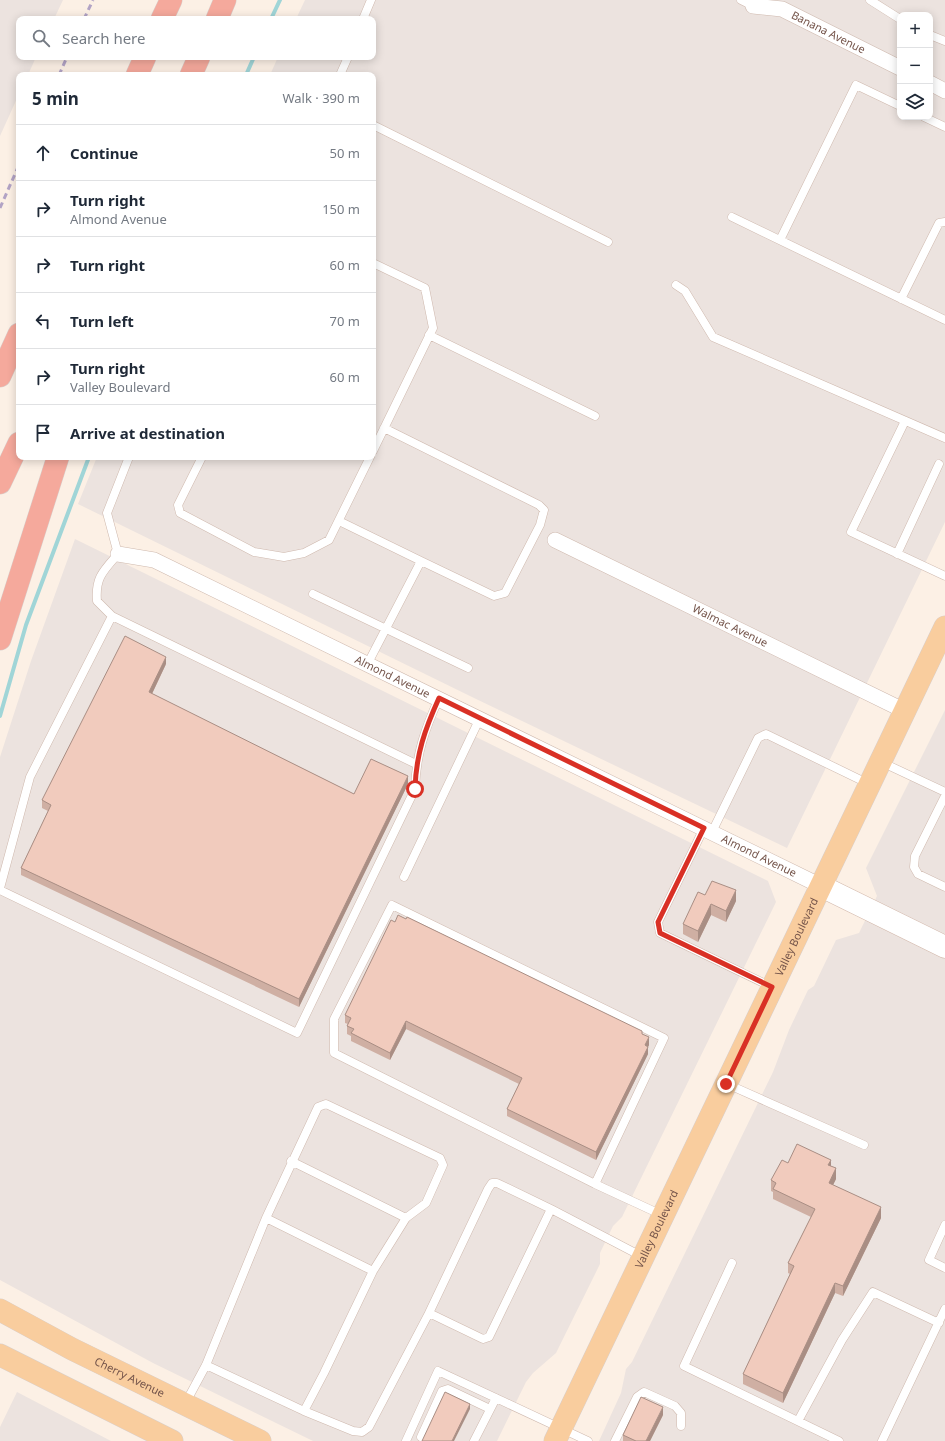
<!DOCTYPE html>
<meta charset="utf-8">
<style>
:root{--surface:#fff;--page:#f2f2f3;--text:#1f2937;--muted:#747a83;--line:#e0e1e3}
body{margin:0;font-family:"Noto Sans",sans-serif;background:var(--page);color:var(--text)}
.controls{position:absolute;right:12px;top:12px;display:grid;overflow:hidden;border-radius:8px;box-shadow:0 2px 10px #0003}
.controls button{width:36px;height:36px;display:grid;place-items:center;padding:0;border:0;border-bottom:1px solid var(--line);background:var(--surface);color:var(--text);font:20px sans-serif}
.stop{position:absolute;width:12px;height:12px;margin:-9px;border:3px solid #d93025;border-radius:50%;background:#fff}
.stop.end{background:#d93025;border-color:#fff;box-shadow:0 1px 4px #0008}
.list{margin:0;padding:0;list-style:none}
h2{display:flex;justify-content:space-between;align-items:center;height:52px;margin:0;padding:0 16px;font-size:17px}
h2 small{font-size:13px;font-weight:400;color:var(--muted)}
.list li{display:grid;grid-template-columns:26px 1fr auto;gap:12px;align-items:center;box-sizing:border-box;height:56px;padding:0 16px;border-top:1px solid var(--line)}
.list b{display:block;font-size:15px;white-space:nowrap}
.list p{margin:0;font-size:13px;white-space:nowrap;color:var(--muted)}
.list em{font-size:13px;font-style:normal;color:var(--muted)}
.icon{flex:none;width:22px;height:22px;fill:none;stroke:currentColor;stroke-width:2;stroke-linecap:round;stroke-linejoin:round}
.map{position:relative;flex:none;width:945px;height:1441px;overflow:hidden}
.search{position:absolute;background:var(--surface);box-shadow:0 2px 10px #0003;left:16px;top:16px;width:360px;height:44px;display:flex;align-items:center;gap:10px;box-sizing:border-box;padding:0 14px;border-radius:8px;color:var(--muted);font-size:15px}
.panel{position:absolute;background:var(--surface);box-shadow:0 2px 10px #0003;left:16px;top:72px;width:360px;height:388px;border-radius:8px}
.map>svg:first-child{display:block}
.industrial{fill:#ece3df;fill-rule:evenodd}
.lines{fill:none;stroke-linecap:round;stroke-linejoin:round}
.stream{stroke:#a0d5d7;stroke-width:4}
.lane-casing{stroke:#cfb9ae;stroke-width:9}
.street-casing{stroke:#cfb9ae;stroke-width:16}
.secondary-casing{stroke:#d2b8ab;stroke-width:23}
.primary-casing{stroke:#d8cfcc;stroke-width:23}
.highway-casing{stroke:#d8cfcc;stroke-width:23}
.lane{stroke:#fff;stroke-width:8}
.street{stroke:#fff;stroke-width:15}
.secondary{stroke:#fff;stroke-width:22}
.primary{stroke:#f9cd9e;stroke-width:22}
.highway{stroke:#f5a99c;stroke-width:22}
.rail{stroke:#b2a3c5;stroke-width:3;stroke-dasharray:6 4;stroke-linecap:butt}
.wall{fill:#cfafa3}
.shaded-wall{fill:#a98e84}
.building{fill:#f1cbbd;stroke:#a98e84}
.route{stroke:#d93025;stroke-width:5}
.labels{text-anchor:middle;stroke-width:3.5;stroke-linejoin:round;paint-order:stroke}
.street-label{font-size:11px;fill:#74544a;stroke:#fff5eb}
</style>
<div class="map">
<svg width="945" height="1441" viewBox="0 0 945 1441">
<rect width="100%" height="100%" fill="#fcf0e5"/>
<!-- industrial -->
<path class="industrial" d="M0 0H63L54 19H19V57H36L28 75H19V94L0 136Z
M305 0H945V522L787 848 474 698 78 504 97 457H373V75H270L278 57H373V19H296ZM900 15H930V117H900Z
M75 539 768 881 776 902 622 1217 613 1226 600 1253V1264L556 1353 533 1373 526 1382 497 1441H313L153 1363 0 1280V757L31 661Z
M945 710V1441H599L621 1393 626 1369 632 1362 773 1072 789 1030 808 990 814 986 836 940 859 933 877 896 866 868Z
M17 1392 111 1441H0V1427Z"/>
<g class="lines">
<!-- stream -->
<path class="stream" d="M271 19 280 0
M246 75 254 57
M0 716 26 625 89 457"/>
<defs>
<path id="lane" d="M741 0 753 6
M870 0 900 19
M363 19 371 0
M930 35 945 41
M340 75 348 57
M924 117 945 127
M373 125 608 242
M732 217 945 320
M780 240 856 85 900 106
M373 263 425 288 433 328 373 451
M676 285 685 291 713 337 945 438
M901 299 939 223 945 222
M429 335 595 416
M905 421 851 532 945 576
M384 428 539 505 544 510 540 525 505 593 494 596 421 561
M129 457 107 513 118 554C103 571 95 578 97 601L112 616 416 764
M202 457 178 505 180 513 254 552 284 557 304 553 329 540 370 457
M339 521 421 561 368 663
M897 554 939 464
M313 594 468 668
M881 762 945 792
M945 796 915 856 914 867 918 874 945 887
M704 828 658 922 660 933 772 987
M712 832 758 738 766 734 869 784
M404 877 480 718
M0 888 30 777 112 616
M0 890 297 1033 415 789C416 754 425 729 439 698
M727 1084 864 1145
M291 1161 406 1218
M595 1184 664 1038 392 905 334 1019V1053L595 1184 662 1215
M266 1218 373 1271
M945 1225 929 1260 945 1268
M732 1263 684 1366 839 1441
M429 1313 488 1189 492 1183H497L551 1209
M185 1404 206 1365 266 1218 318 1107 326 1104 440 1158 443 1165 426 1203 406 1218 373 1271 324 1373 304 1411 206 1365
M304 1411 353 1431 362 1432 369 1427 429 1313 483 1339 489 1337 551 1209 643 1257
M798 1421 842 1340 873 1292 939 1323
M421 1437 442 1391 448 1389 490 1409
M406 1441 438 1371 588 1441
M474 1441 496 1398
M615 1441 637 1397 644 1392 675 1406 681 1413V1426
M882 1441 945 1309"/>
<g id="street">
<path id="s1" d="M753 6 782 9 900 68"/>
<path d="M930 83 945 91"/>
<path id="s2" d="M555 540 905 711"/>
<path id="s3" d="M118 554 154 560 821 886"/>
</g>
<path id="secondary" d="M821 886 945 947"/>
<g id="primary">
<path id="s4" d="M0 1310 72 1349 260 1441"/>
<path d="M0 1355 172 1441"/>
<path id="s5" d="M555 1441 945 627"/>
</g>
<path id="highway" d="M162 19 171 0
M217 19 225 0
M137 75 145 57
M191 75 199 57
M0 376 19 334
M0 483 19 443
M0 639 58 457"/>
</defs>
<!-- lane casing -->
<use href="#lane" class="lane-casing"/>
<!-- street casing -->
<use href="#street" class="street-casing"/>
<!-- secondary casing -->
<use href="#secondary" class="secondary-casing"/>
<!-- primary casing -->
<use href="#primary" class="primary-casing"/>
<!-- highway casing -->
<use href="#highway" class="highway-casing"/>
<!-- lane -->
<use href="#lane" class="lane"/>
<!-- street -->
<use href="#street" class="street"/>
<!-- secondary -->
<use href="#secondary" class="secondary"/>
<!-- primary -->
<use href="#primary" class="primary"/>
<!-- highway -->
<use href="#highway" class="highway"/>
<!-- rail -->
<path class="rail" d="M84 19 93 0
M59 75 67 57
M0 208 19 165"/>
</g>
<!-- wall -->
<path class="wall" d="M166 664 152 694 354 794 408 784 299 1007 21 875V868L48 811 42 808V800Z
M705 895 736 901 726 922 711 915 698 942 683 934V924Z
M345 1015 642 1034 649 1045 648 1047V1054L596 1160 507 1116V1109L519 1084 406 1029 390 1060 351 1041V1036L347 1034V1026L348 1024 345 1023Z
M831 1166 836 1179 833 1185 881 1218 843 1296 835 1293 783 1403 743 1384V1374L790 1274 788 1273V1263L811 1217 773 1199V1192L771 1191V1180Z
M663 1415 650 1441H623V1435Z"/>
<!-- shaded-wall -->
<path class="shaded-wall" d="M166 657V664L149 700V692Z
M408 776V784L299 1007V999Z
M736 890V901L726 922V911Z
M711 904V915L698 942V931Z
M406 1021V1029L390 1060V1053Z
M649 1037V1045L645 1053V1045Z
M648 1047V1054L596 1160V1152Z
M831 1160V1170L828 1165Z
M836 1168V1179L829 1193V1183Z
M881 1207V1218L843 1296V1286Z
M835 1283V1293L783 1403V1393Z
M470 1404V1409L454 1441H452Z
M663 1407V1415L650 1441H646Z"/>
<!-- building -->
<path class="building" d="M125 636 166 657 149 692 354 794 371 759 408 776 299 999 21 868 51 805 42 800Z
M712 881 736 890 726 911 711 904 698 931 683 924 698 892 705 895Z
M398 915 406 919 407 917 642 1031V1034L649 1037 645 1045 648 1047 596 1152 507 1109 522 1078 406 1021 390 1053 351 1033 354 1029 347 1026 351 1018 345 1015 391 920 395 922Z
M797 1144 831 1160 828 1165 836 1168 829 1183 881 1207 843 1286 835 1283 783 1393 743 1374 794 1266 788 1263 815 1209 773 1189 776 1183 771 1180 782 1160 788 1163Z
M445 1392 470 1404 452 1441H422Z
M641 1397 663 1407 646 1441H636L623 1435Z"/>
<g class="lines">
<!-- route -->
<path class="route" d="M415 789C416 754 425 729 439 698L704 828 658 922 660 933 772 987 726 1084"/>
</g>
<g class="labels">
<!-- street labels -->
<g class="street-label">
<text dy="4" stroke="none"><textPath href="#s1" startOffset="81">Banana Avenue</textPath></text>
<text dy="4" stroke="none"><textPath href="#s2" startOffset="195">Walmac Avenue</textPath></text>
<text dy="4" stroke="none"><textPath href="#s3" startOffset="302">Almond Avenue</textPath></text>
<text dy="4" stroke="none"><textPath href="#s3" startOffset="710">Almond Avenue</textPath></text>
<text dy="4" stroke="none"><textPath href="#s5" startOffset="559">Valley Boulevard</textPath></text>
<text dy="4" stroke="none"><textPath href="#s5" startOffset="235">Valley Boulevard</textPath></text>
<text dy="4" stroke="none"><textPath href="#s4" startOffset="146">Cherry Avenue</textPath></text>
</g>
</g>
</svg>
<div class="controls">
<button>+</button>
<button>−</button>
<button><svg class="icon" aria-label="layers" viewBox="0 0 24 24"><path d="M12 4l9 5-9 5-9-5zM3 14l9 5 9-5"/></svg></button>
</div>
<div class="stop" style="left:415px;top:789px"></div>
<div class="stop end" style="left:726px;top:1084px"></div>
<div class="search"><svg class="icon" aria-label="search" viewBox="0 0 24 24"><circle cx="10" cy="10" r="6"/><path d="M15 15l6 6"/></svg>Search here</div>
<section class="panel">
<h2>5 min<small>Walk · 390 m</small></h2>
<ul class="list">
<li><svg class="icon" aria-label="ahead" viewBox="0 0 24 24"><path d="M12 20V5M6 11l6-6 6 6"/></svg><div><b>Continue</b></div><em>50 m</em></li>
<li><svg class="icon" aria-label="right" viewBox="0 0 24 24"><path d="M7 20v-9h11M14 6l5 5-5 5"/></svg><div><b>Turn right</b><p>Almond Avenue</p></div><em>150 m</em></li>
<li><svg class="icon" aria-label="right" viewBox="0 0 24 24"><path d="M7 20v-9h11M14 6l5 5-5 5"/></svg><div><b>Turn right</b></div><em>60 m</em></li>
<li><svg class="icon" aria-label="left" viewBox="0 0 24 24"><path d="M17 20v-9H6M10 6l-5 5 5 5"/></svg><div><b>Turn left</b></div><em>70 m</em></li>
<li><svg class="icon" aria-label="right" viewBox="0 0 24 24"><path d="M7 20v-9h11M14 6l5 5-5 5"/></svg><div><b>Turn right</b><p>Valley Boulevard</p></div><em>60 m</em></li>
<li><svg class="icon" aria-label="arrive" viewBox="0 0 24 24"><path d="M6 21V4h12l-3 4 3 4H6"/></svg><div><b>Arrive at destination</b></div></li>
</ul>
</section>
</div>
